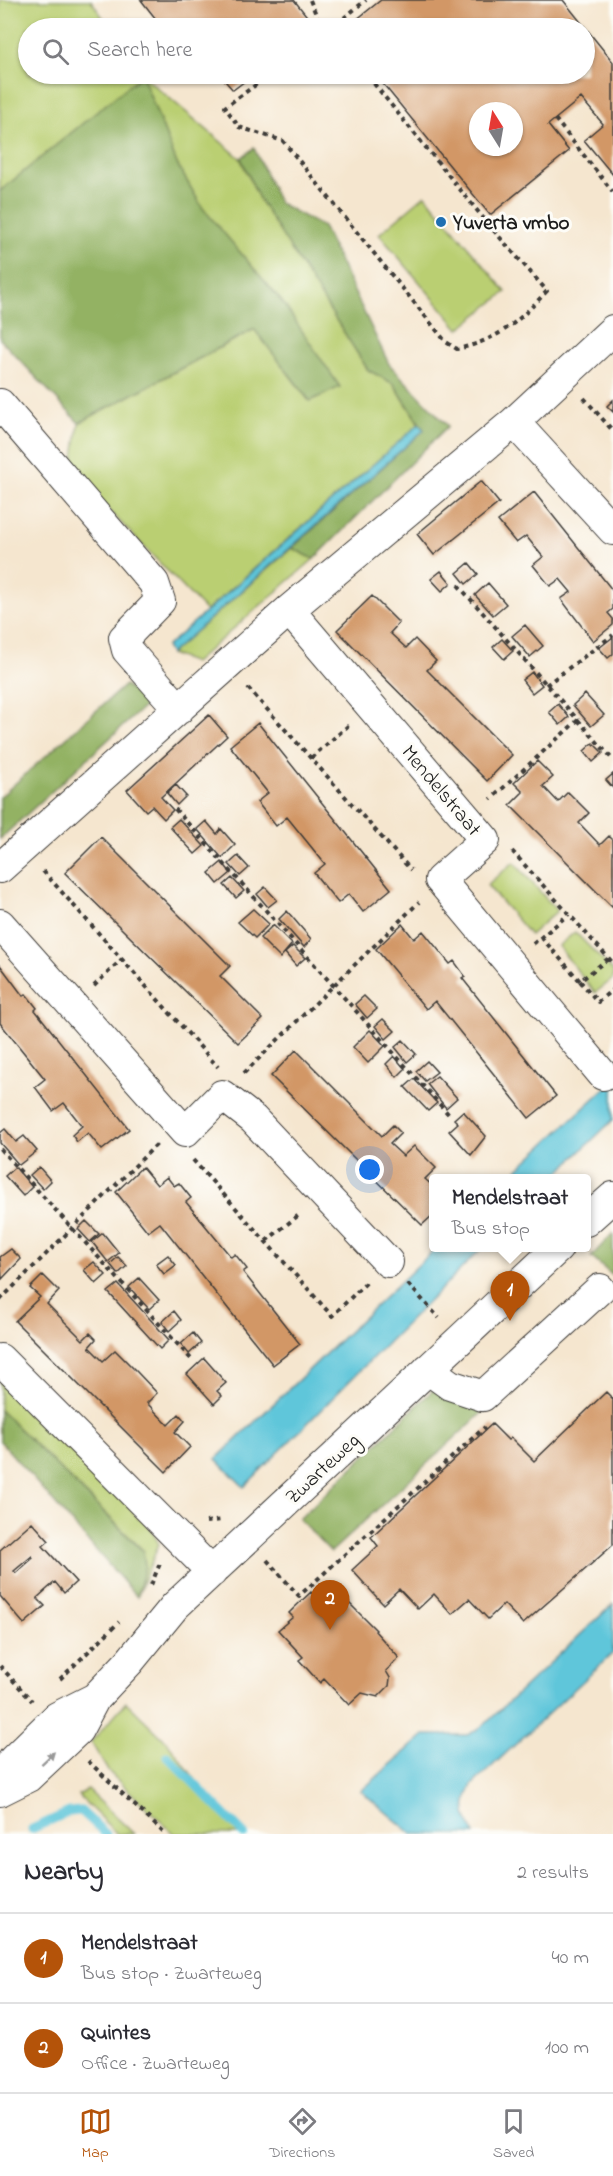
<!DOCTYPE html>
<meta charset="utf-8">
<style>
:root{--surface:#fff;--page:#f2f2f3;--text:#2b2b33;--muted:#7c7c81;--line:#e1e1e2;--accent:#b45309}
body{margin:0;font-family:"Indie Flower",sans-serif;background:var(--page);color:var(--text)}
.compass{position:absolute;left:469px;top:102px;width:54px;height:54px;border-radius:50%;background:var(--surface);box-shadow:0 2px 4px #0004;rotate:349deg}
.you{position:absolute;left:370px;top:1170px;width:21px;height:21px;margin:-15px;border:4px solid #fff;border-radius:50%;background:#1a73e8;box-shadow:0 0 0 9px #1a73e833}
.badge{display:grid;place-items:center;width:39px;height:39px;border-radius:50%;background:var(--accent);color:#fff;font-size:20px;font-weight:700}
.pin{position:absolute;translate:-50% -50px;filter:drop-shadow(0 2px 3px #0008)}
.pin::after{content:'';position:absolute;top:32px;width:21px;height:18px;background:inherit;clip-path:polygon(0 0,100% 0,50% 100%)}
.popup{position:absolute;left:429px;top:1174px;width:162px;height:78px;box-sizing:border-box;display:grid;place-content:center;border-radius:6px;background:var(--surface);filter:drop-shadow(0 2px 4px #0005);font-size:20px;white-space:nowrap;color:var(--muted)}
.popup b{font-size:22px;color:var(--text)}
.popup::after{content:'';position:absolute;left:50%;top:100%;margin-left:-12px;border:12px solid transparent;border-top-color:var(--surface)}
.list{margin:0;padding:0;list-style:none}
h2{display:flex;justify-content:space-between;align-items:center;height:78px;margin:0;padding:0 24px;font-size:26px}
h2 small{font-size:20px;font-weight:400;color:var(--muted)}
.list li{display:grid;grid-template-columns:39px 1fr auto;gap:18px;align-items:center;box-sizing:border-box;height:90px;padding:0 24px;border-top:2px solid var(--line)}
.list b{display:block;font-size:22px;white-space:nowrap}
.list p{margin:0;font-size:20px;white-space:nowrap;color:var(--muted)}
.list em{font-size:20px;font-style:normal;color:var(--muted)}
.icon{flex:none;width:33px;height:33px;fill:none;stroke:currentColor;stroke-width:2;stroke-linecap:round;stroke-linejoin:round}
.map{position:relative;flex:none;width:613px;height:1834px;overflow:hidden}
.search{position:absolute;background:var(--surface);box-shadow:0 2px 4px #0004;left:18px;right:18px;top:18px;height:66px;display:flex;align-items:center;gap:15px;box-sizing:border-box;padding:0 21px;border-radius:33px;color:var(--muted);font-size:22px}
.sheet{height:258px;background:var(--surface)}
nav{display:flex;justify-content:space-around;align-items:center;box-sizing:border-box;height:84px;border-top:2px solid var(--line);background:var(--surface);font-size:16px;color:var(--muted)}
nav a{display:grid;justify-items:center;gap:3px}
nav .on{color:var(--accent)}
.map>svg:first-child{display:block}
.green{fill:#bacf72;stroke:#6b7647;stroke-width:1.5}
.forest{fill:#93b264;stroke:#586740;stroke-width:1.5}
.water{fill:#5ec6da;stroke:#3d717b;stroke-width:1.5}
.lines{fill:none;stroke-linecap:round;stroke-linejoin:round}
.stream{stroke:#5ec6da;stroke-width:9}
.building{fill:#d29766;fill-rule:evenodd}
.minor-casing{stroke:#3d3a37;stroke-width:32}
.path{stroke:#3d3a37;stroke-width:4;stroke-dasharray:4.5 4.5;stroke-linecap:butt}
.minor{stroke:#fff;stroke-width:30}
.oneway{fill:#999}
.poi-dot{fill:#1f6fb2;stroke:#fdfcf7;stroke-width:2}
.labels{text-anchor:middle;stroke-width:6;stroke-linejoin:round;paint-order:stroke}
.poi-label{font-size:21px;font-weight:bold;fill:#1c1c1c;stroke:#fdfcf7;text-anchor:start}
.street-label{font-size:21px;fill:#1c1c1c;stroke:#fdfcf7}
</style>
<div class="map">
<svg width="613" height="1834" viewBox="0 0 613 1834">
<rect width="100%" height="100%" fill="#fdfcf7"/>
<filter id="ink" filterUnits="userSpaceOnUse"><feTurbulence type="fractalNoise" baseFrequency=".0167" numOctaves="2"/><feDisplacementMap in="SourceGraphic" scale="12" xChannelSelector="R" yChannelSelector="G"/><feConvolveMatrix kernelMatrix="1 2 1 2 8 2 1 2 1" color-interpolation-filters="sRGB"/></filter>
<filter id="wash" filterUnits="userSpaceOnUse"><feTurbulence type="fractalNoise" baseFrequency=".008" numOctaves="4" result="noise"/><feDisplacementMap in="SourceGraphic" scale="24" xChannelSelector="R" yChannelSelector="G"/><feGaussianBlur stdDeviation="1.35" result="paint"/><feColorMatrix in="noise" values="0 0 0 0 0 0 0 0 0 0 0 0 0 0 0 0 0 1.4 0 .05"/><feComposite in="paint" operator="in"/></filter>
<g filter="url(#wash)">
<rect width="100%" height="100%" fill="#f5e6cf"/>
<!-- green -->
<path class="green" d="M0 0H91L110 28H28V74H141L240 158 259 199 368 370 394 384 419 424 206 611 72 472 79 423 255 329 309 401 283 303 202 208 177 164 142 75 0 191Z
M425 195 506 292 459 329 379 234Z
M292 548 314 559 194 663 170 654Z
M514 862 557 911 530 935 487 885Z
M575 932 613 971V979L595 993 558 946Z
M0 1376 146 1520 159 1544 137 1597 145 1566 143 1550 0 1410Z
M126 1702 168 1743 226 1820 242 1834H174L108 1771 91 1742Z
M88 1790 134 1834H117L78 1795Z"/>
<!-- forest -->
<path class="forest" d="M142 75 177 164 202 207 283 303 340 387 310 401 254 329 79 423 0 339V191Z
M254 148 279 203 323 227 389 364 448 426 314 559 292 548 424 430 394 384 368 370 259 199 241 158Z
M125 685 147 704 0 839V797Z
M613 1233V1276L591 1257Z
M433 1390 483 1412 331 1552 299 1519Z
M0 1410 143 1551 145 1566 137 1597 0 1441Z"/>
<!-- water -->
<path class="water" d="M419 424 424 430 170 654 166 647Z
M613 1081V1120L553 1178H508Z
M436 1248H482L244 1487 216 1459Z
M613 1604V1653L472 1785C462 1804 464 1815 475 1834H412L361 1791 424 1735H468L483 1726Z"/>
<g class="lines">
<!-- stream -->
<path class="stream" d="M167 1756 244 1834
M32 1829 69 1812 81 1811 106 1834"/>
</g>
<g id="blocks">
<!-- building -->
<path class="building" d="M141 0H294L314 25 310 28H163Z
M381 0H563L613 62V175L584 140 603 124 581 98 548 125 569 151 490 215 375 74H585V28H346ZM478 111H514V147H478Z
M219 74H245L249 78 233 90Z
M613 400V412L607 406Z
M481 481 499 503 434 555 417 534Z
M534 492 613 591V609L608 613 613 619V625L593 641 561 599 571 592 560 579 550 586 533 565 543 557 526 536 516 543 498 521Z
M469 563 478 574 466 584 457 573Z
M441 571 451 583 442 591 431 579Z
M488 583 506 604 493 615 475 595Z
M372 596 399 623 390 633 406 648 415 639 436 661 427 670 512 755 487 781 337 630Z
M525 625 543 646 530 657 512 636Z
M613 637V654L608 658 599 648Z
M502 639 513 651 504 659 493 647Z
M532 672 542 685 532 693 522 680Z
M585 694 604 715 591 726 573 705Z
M558 704 569 717 560 725 549 712Z
M209 715 227 736 161 797 173 810 164 819 152 806 146 811 127 790Z
M258 723 391 889 363 912 349 894 338 903 314 873 325 864 287 817 276 826 257 802 268 793 230 746Z
M593 743 603 753 593 762 584 751Z
M537 761 553 777 543 786 558 802 568 792 589 813 579 823 600 845 609 836 613 840V908L510 805 523 792 514 783Z
M613 774V788L606 780Z
M176 785 186 796 177 805 167 793Z
M179 819 204 846 195 854 170 827Z
M206 821 217 834 221 829 235 845 222 858 197 829Z
M101 837 230 966 220 976 263 1019 238 1043 65 873Z
M238 856 249 868 240 876 229 864Z
M222 862 231 873 218 884 209 873Z
M232 878 244 891 236 898 224 885Z
M265 887 277 900 268 907 257 894Z
M253 909 269 924 255 938 238 922Z
M287 911 311 939 304 947 279 919Z
M402 924 414 939 423 931 450 964 454 961 465 976 462 978 556 1096 529 1118 435 1001 426 1009 376 949Z
M273 925 292 944 280 958 260 938Z
M293 946 305 958 296 966 285 953Z
M0 965 23 996 26 994 37 1008 35 1010 129 1129 102 1150 88 1133 77 1142 72 1135 82 1126 64 1103 53 1111 35 1087 45 1079 0 1023Z
M364 996 377 1009 367 1018 355 1004Z
M383 1019 395 1031 386 1039 375 1026Z
M370 1030 385 1046 368 1063 353 1047Z
M403 1040 416 1054 407 1062 395 1047Z
M296 1050 382 1136 393 1125 401 1133 390 1144 403 1156 414 1146 436 1168 425 1179 434 1187V1214L422 1225 271 1076Z
M394 1056 405 1069 397 1077 386 1064Z
M427 1061 437 1072 425 1081 416 1071Z
M437 1076 457 1098 446 1108 427 1084Z
M414 1079 437 1103 428 1111 405 1087Z
M463 1111 486 1136 471 1155 449 1131 458 1123 454 1119Z
M5 1129 16 1142 24 1136 37 1151 19 1165 0 1143V1133Z
M15 1167 32 1187 23 1196 5 1176Z
M39 1167 51 1181 43 1189 30 1175Z
M142 1167 157 1185 167 1177 174 1186 179 1183 191 1198 186 1202 231 1257 235 1254 247 1269 243 1272 300 1344 273 1365 160 1223 148 1232 116 1192Z
M86 1221 99 1234 90 1242 78 1229Z
M103 1233 119 1253 108 1262 92 1242Z
M11 1249 21 1259 2 1279 0 1257Z
M168 1255 176 1265 164 1274 156 1264Z
M118 1257 127 1266 118 1274 110 1264Z
M94 1262 106 1275 96 1284 84 1270Z
M43 1275 59 1291 47 1304 83 1340 90 1333 96 1339 89 1347 103 1361 115 1350 137 1372 157 1393 147 1403 168 1425 179 1414 185 1421 175 1432 190 1447 166 1472 15 1321 40 1297 30 1288Z
M139 1278 159 1300 149 1309 129 1287Z
M118 1284 169 1340 160 1349 108 1292Z
M174 1311 181 1320 169 1331 162 1322Z
M193 1333 201 1343 189 1354 181 1344Z
M204 1358 226 1383 217 1391 222 1396 214 1404 187 1374Z
M606 1392 613 1399V1545L523 1624 504 1604 488 1619 469 1599 452 1614 434 1594 418 1609 399 1589 383 1604 352 1570 378 1546 371 1537 492 1424 508 1440 511 1438 534 1461Z
M32 1522 49 1541 43 1546 76 1582 64 1593 55 1582 37 1598 45 1606 24 1624 0 1596V1550ZM32 1556 33 1558 16 1573 14 1571Z
M329 1583 376 1630 375 1631 399 1658 386 1671 390 1678 389 1686 378 1697 362 1693 349 1705 324 1679 320 1683 299 1660 303 1657 278 1630 293 1617 289 1613 294 1608 311 1592 315 1596Z"/>
</g>
</g>
<g filter="url(#ink)">
<use href="#blocks" fill-opacity="0" stroke="#3d3a37" stroke-width="1.5"/>
<g class="lines">
<defs>
<path id="minor" d="M0 404 154 583 160 601 124 638 127 650 179 709
M514 422 613 530
M289 610 485 840 440 880 603 1075
M0 868 289 610 514 422 613 330
M0 924 185 1132 222 1095 253 1119 388 1262
M586 1221 613 1197
M0 1359 212 1572
M428 1369 450 1385 483 1396 600 1289
M0 1784 13 1760 57 1717 95 1698
M0 1791 28 1777 78 1730 95 1698 129 1662 175 1606 558 1248"/>
</defs>
<!-- minor casing -->
<use href="#minor" class="minor-casing"/>
<!-- path -->
<path class="path" d="M310 0 320 24 318 28
M320 24 334 26 366 0
M271 74 225 107 239 127 283 141 446 342 457 349C499 340 519 321 547 291L489 225 366 74
M555 119 613 192
M584 398 613 431
M458 585 578 720 491 799
M546 685 613 635
M248 688 411 870
M578 720 613 760
M311 758 349 725
M175 809 451 1117
M512 851 613 963
M43 871 218 1067
M541 937 580 981 609 958
M533 944 569 914
M580 981 598 1002 613 989
M94 986 122 959
M244 1073 419 902
M0 1149 192 1360
M193 1160 332 1316 367 1282
M266 1241 300 1214
M408 1284 439 1318
M0 1300 157 1144
M206 1522 222 1520
M267 1560 299 1596 485 1427
M151 1585 161 1561
M0 1666 32 1701
M60 1679 119 1622
M88 1761 165 1834"/>
<!-- minor -->
<use href="#minor" class="minor"/>
</g>
<!-- one-way arrows -->
<defs><path id="oneway-solid" d="M-6-.8H1V-3.2L6.5 0L1 3.2V.8H-6Z" transform="scale(1.5)"/></defs>
<use class="oneway" href="#oneway-solid" transform="translate(48 1758) rotate(-43)"/>
</g>
<!-- markers -->
<circle class="poi-dot" cx="441" cy="222" r="6"/>
<g class="labels">
<!-- poi labels -->
<g class="poi-label">
<text x="453" y="229">Yuverta vmbo</text>
</g>
<!-- street labels -->
<g class="street-label">
<text transform="translate(442 790) rotate(50)" y="7">Mendelstraat</text>
<text transform="translate(322 1468) rotate(-43)" y="7">Zwarteweg</text>
</g>
</g>
</svg>
<svg class="compass" viewBox="-18 -18 36 36"><path d="M0-13l5 13h-10z" fill="#e53935"/><path d="M0 13l5-13h-10z" fill="#7c7c81"/></svg>
<div class="you"></div>
<div class="pin badge" style="left:510px;top:1321px">1</div>
<div class="popup"><b>Mendelstraat</b>Bus stop</div>
<div class="pin badge" style="left:330px;top:1630px">2</div>
<div class="search"><svg class="icon" aria-label="search" viewBox="0 0 24 24"><circle cx="10" cy="10" r="6"/><path d="M15 15l6 6"/></svg>Search here</div>
</div>
<section class="sheet">
<h2>Nearby<small>2 results</small></h2>
<ul class="list">
<li><span class="badge">1</span><div><b>Mendelstraat</b><p>Bus stop · Zwarteweg</p></div><em>40 m</em></li>
<li><span class="badge">2</span><div><b>Quintes</b><p>Office · Zwarteweg</p></div><em>100 m</em></li>
</ul>
</section>
<nav>
<a class="on"><svg class="icon" aria-label="map" viewBox="0 0 24 24"><path d="M3 6l6-2 6 2 6-2v14l-6 2-6-2-6 2zM9 4v14M15 6v14"/></svg>Map</a>
<a><svg class="icon" aria-label="directions" viewBox="0 0 24 24"><path d="M12 3l9 9-9 9-9-9zM9 14v-3h6M13 9l2 2-2 2"/></svg>Directions</a>
<a><svg class="icon" aria-label="saved" viewBox="0 0 24 24"><path d="M7 4h10v16l-5-4-5 4z"/></svg>Saved</a>
</nav>
